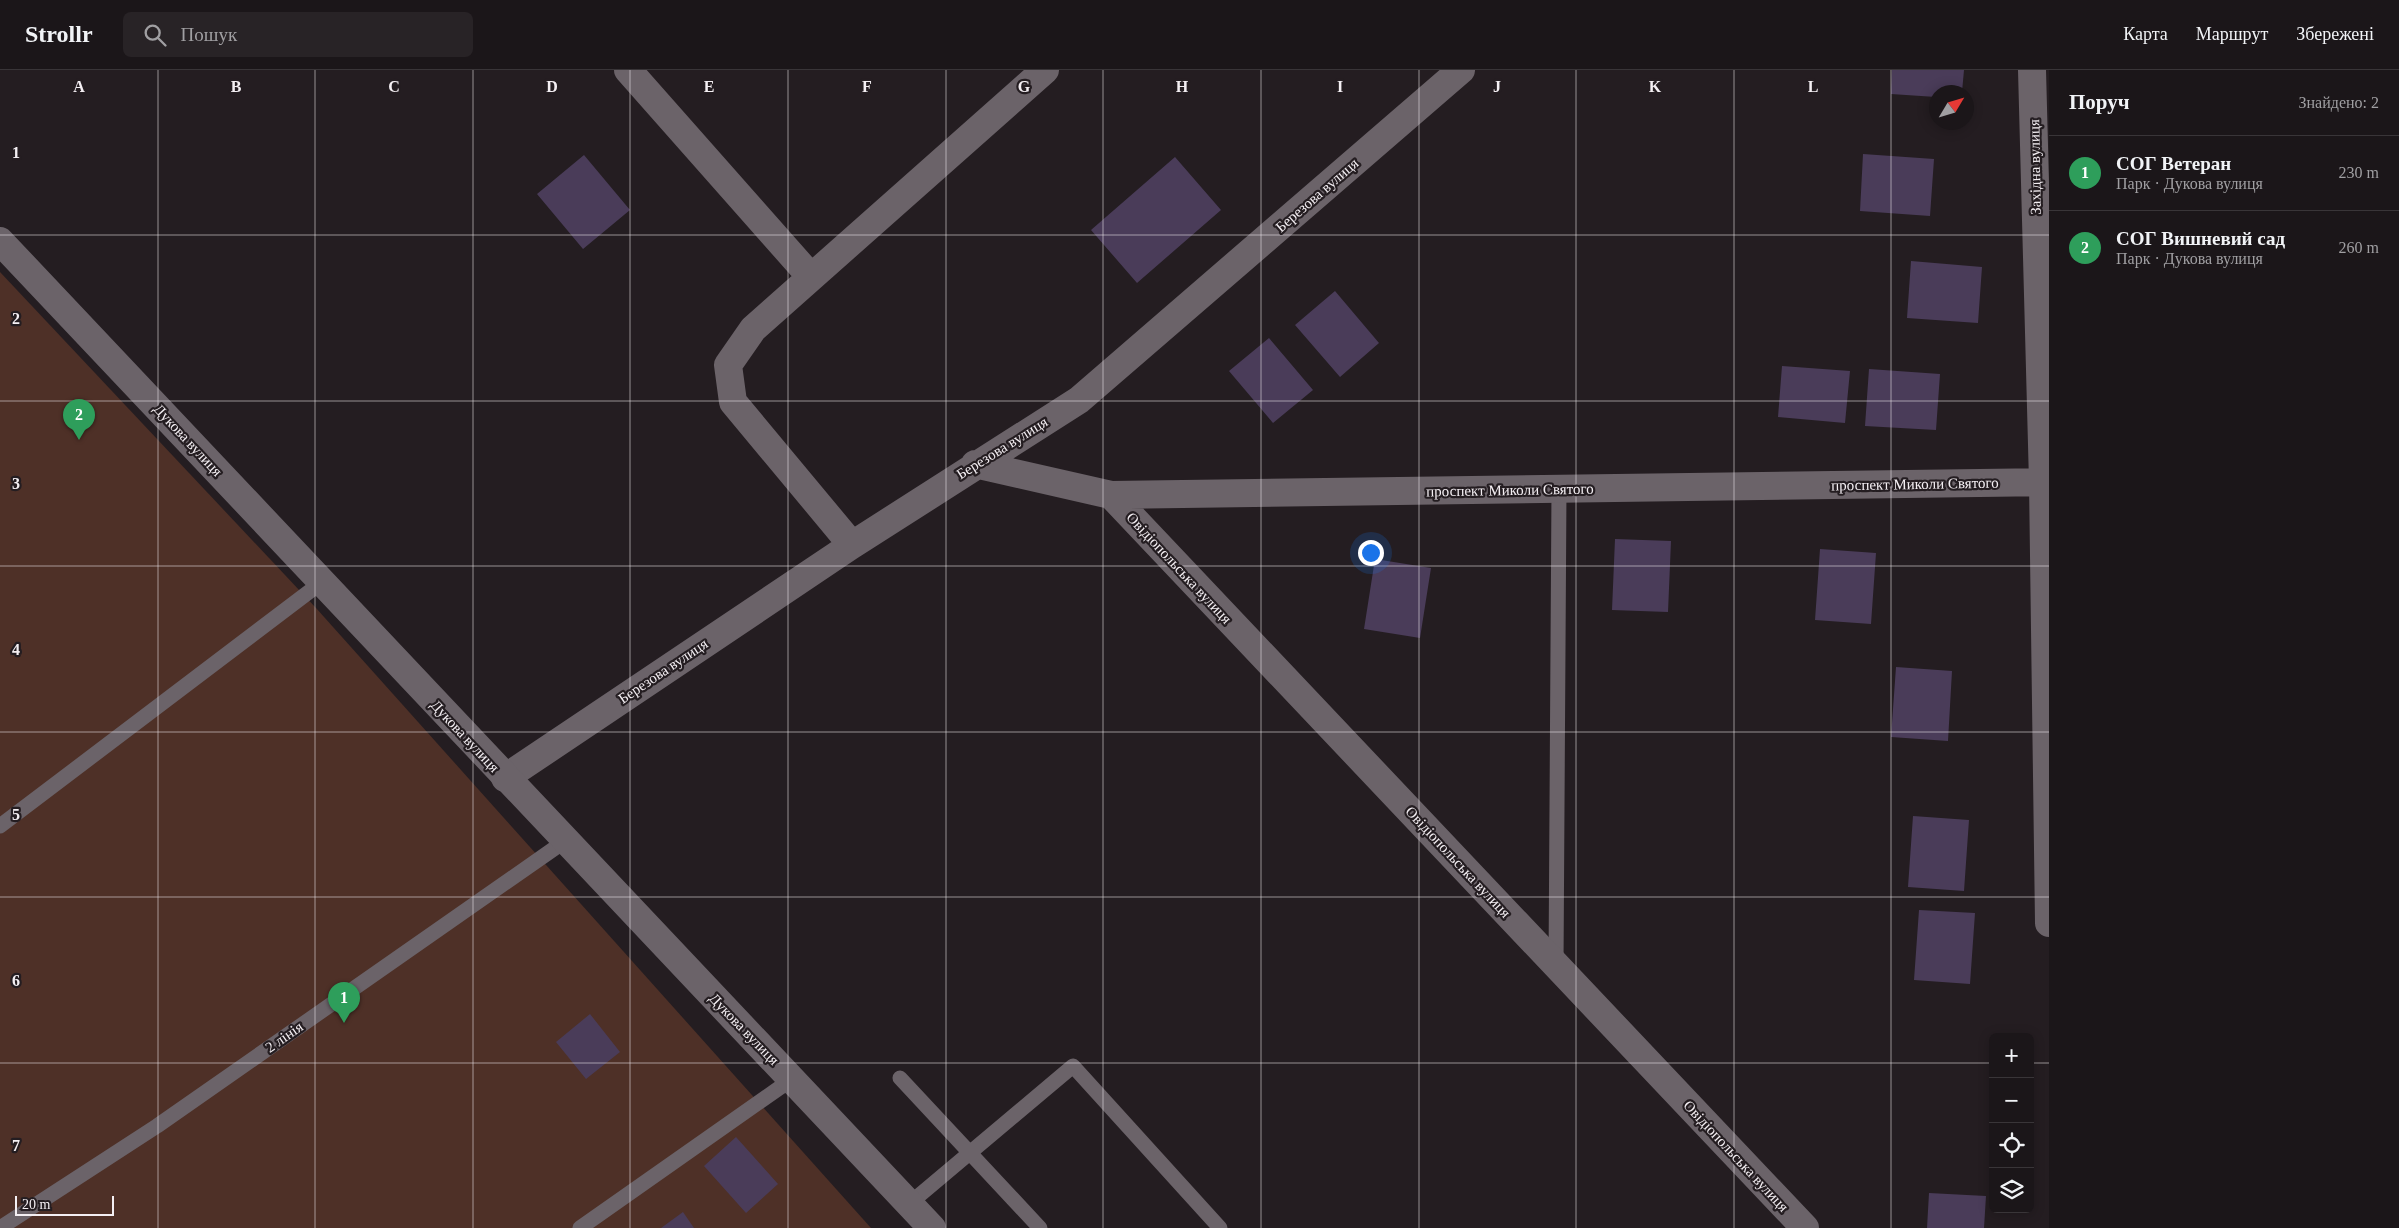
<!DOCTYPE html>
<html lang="uk">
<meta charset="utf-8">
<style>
:root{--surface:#1b1619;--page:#282326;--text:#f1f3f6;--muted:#a09fa2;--line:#393538;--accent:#57cec2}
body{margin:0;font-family:"Times New Roman",serif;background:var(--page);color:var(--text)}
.controls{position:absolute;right:15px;bottom:15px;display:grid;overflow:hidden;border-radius:8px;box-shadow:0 2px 12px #0003}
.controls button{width:45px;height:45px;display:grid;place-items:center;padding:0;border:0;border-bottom:1px solid var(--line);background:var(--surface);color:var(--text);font:25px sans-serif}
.compass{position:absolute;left:1929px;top:15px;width:45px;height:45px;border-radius:50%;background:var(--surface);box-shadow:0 2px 12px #0003;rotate:52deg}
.scale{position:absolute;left:15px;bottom:12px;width:99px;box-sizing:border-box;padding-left:5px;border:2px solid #f4eff3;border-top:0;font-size:14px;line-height:18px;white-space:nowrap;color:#f4eff3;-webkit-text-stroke:4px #241d21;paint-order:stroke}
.you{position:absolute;left:1370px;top:482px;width:18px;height:18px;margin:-12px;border:4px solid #fff;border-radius:50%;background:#1a73e8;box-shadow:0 0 0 8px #1a73e833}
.badge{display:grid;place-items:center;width:32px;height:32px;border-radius:50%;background:var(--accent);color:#fff;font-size:16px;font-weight:700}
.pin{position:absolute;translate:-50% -41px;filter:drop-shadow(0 1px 2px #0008)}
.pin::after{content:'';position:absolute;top:26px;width:18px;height:15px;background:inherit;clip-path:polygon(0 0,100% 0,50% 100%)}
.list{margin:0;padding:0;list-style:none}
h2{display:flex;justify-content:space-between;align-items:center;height:65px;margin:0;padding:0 20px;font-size:21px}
h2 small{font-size:16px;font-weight:400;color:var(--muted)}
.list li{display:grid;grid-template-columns:32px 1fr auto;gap:15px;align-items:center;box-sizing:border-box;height:75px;padding:0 20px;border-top:1px solid var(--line)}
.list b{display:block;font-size:19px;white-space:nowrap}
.list p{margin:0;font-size:16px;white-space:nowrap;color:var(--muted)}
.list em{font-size:16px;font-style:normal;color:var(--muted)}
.icon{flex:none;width:28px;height:28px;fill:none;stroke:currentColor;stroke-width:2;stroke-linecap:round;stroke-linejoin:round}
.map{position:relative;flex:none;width:2049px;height:1158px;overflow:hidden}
header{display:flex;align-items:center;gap:30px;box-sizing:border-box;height:70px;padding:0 25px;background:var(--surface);border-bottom:1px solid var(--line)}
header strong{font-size:24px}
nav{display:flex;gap:28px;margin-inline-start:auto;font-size:18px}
.search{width:350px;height:45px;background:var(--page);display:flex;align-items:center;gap:12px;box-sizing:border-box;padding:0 18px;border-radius:8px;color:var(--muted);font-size:19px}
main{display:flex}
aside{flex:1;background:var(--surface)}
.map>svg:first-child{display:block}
.green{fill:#4e3027}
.building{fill:#4a3c59}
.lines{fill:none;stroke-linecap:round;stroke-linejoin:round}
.service{stroke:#6b6369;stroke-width:15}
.minor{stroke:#6b6369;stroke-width:28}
.tertiary{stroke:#6b6369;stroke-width:28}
.grid{fill:none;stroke:#f4eff3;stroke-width:1;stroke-opacity:0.55}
.labels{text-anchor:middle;stroke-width:4.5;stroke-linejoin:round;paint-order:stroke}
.street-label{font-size:15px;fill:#f4eff3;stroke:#241d21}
.grid-label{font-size:16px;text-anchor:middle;font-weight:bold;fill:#f4eff3;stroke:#241d21;stroke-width:4.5;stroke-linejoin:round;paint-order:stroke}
</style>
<header>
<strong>Strollr</strong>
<div class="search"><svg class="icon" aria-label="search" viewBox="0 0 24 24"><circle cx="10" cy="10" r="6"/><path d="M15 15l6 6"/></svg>Пошук</div>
<nav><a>Карта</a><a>Маршрут</a><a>Збережені</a></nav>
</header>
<main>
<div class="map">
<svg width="2049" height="1158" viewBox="0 0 2049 1158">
<rect width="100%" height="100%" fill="#241d21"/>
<!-- green -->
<path class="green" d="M0 202 316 538 871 1158H0Z"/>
<!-- building -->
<path class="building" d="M1892 0H1964L1962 22H1936V27L1891 24Z
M1863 84 1934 89 1930 146 1860 141Z
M584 85 630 140 583 179 537 124Z
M1175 87 1221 140 1137 213 1091 160Z
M1911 191 1982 197 1978 253 1907 248Z
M1335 221 1379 273 1340 307 1295 255Z
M1269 268 1313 320 1273 353 1229 301Z
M1782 296 1850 301 1845 353 1778 347Z
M1869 299 1940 304 1936 360 1865 356Z
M1615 469 1671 471 1668 542 1612 540Z
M1820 479 1876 483 1871 554 1815 550Z
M1375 489 1431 498 1420 568 1364 559Z
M1896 597 1952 601 1948 671 1891 667Z
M1913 746 1969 750 1964 821 1908 817Z
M1919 840 1975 843 1970 914 1914 910Z
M590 944 620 982 586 1009 556 972Z
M736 1067 778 1114 746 1143 704 1096Z
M1929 1123 1986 1126 1984 1158H1927Z
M683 1142 694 1158H661Z"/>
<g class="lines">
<!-- service -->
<path class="service" d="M0 756 322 512
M1556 895 1559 419
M900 1008 1040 1158
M909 1134 1073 996 1220 1158
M0 1158 157 1056 565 771
M580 1158 792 1009"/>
<!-- minor -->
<path class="minor" d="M628 0 811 207
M2032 0 2043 412 2049 853
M975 394 1111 425 2049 412
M1111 425 1805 1158
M852 475 733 332 728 295 753 259 1045 0
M505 708 852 475 1079 330 1461 0"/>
<!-- tertiary -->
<path class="tertiary" d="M0 171 932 1158"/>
</g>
<!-- grid -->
<path class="grid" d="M158 0V1158M315 0V1158M473 0V1158M630 0V1158M788 0V1158M946 0V1158M1103 0V1158M1261 0V1158M1419 0V1158M1576 0V1158M1734 0V1158M1891 0V1158M0 165H2049M0 331H2049M0 496H2049M0 662H2049M0 827H2049M0 993H1993M2030 993H2049"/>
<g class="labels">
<!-- street labels -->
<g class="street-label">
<text transform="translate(2035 97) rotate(-91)" y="5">Західна вулиця</text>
<text transform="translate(1317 125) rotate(-41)" y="5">Березова вулиця</text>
<text transform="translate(188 370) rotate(47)" y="5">Дукова вулиця</text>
<text transform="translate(1002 378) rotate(-32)" y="5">Березова вулиця</text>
<text transform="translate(1915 414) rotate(-1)" y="5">проспект Миколи Святого</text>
<text transform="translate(1510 420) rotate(-1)" y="5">проспект Миколи Святого</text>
<text transform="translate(1179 498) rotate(47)" y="5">Овідіопольська вулиця</text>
<text transform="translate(663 601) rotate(-34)" y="5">Березова вулиця</text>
<text transform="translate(465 666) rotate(47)" y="5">Дукова вулиця</text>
<text transform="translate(1458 792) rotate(47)" y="5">Овідіопольська вулиця</text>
<text transform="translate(744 959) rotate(46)" y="5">Дукова вулиця</text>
<text transform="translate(284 967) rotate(-35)" y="5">2 лінія</text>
<text transform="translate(1736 1086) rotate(47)" y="5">Овідіопольська вулиця</text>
</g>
</g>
<g class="grid-label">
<text x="79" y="22">A</text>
<text x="236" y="22">B</text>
<text x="394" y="22">C</text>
<text x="552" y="22">D</text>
<text x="709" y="22">E</text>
<text x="867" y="22">F</text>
<text x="1024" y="22">G</text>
<text x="1182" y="22">H</text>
<text x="1340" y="22">I</text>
<text x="1497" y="22">J</text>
<text x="1655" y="22">K</text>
<text x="1813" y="22">L</text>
<text x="16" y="88">1</text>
<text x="16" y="254">2</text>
<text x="16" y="419">3</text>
<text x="16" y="585">4</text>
<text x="16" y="750">5</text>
<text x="16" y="916">6</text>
<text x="16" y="1081">7</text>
</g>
</svg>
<div class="controls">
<button>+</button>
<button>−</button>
<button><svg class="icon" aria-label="locate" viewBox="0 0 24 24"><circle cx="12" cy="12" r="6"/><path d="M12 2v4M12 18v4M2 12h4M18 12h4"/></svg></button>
<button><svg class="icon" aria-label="layers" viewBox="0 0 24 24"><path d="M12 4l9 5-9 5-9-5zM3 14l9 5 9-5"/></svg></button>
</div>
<svg class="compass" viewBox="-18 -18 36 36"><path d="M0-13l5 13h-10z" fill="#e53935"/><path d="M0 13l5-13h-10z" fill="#a09fa2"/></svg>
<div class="scale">20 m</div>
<div class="you"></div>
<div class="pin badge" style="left:344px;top:953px;background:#2e9e5b">1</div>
<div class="pin badge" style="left:79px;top:370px;background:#2e9e5b">2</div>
</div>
<aside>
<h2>Поруч<small>Знайдено: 2</small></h2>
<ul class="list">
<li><span class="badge" style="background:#2e9e5b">1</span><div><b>СОГ Ветеран</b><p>Парк · Дукова вулиця</p></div><em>230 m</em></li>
<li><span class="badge" style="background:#2e9e5b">2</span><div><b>СОГ Вишневий сад</b><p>Парк · Дукова вулиця</p></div><em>260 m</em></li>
</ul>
</aside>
</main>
